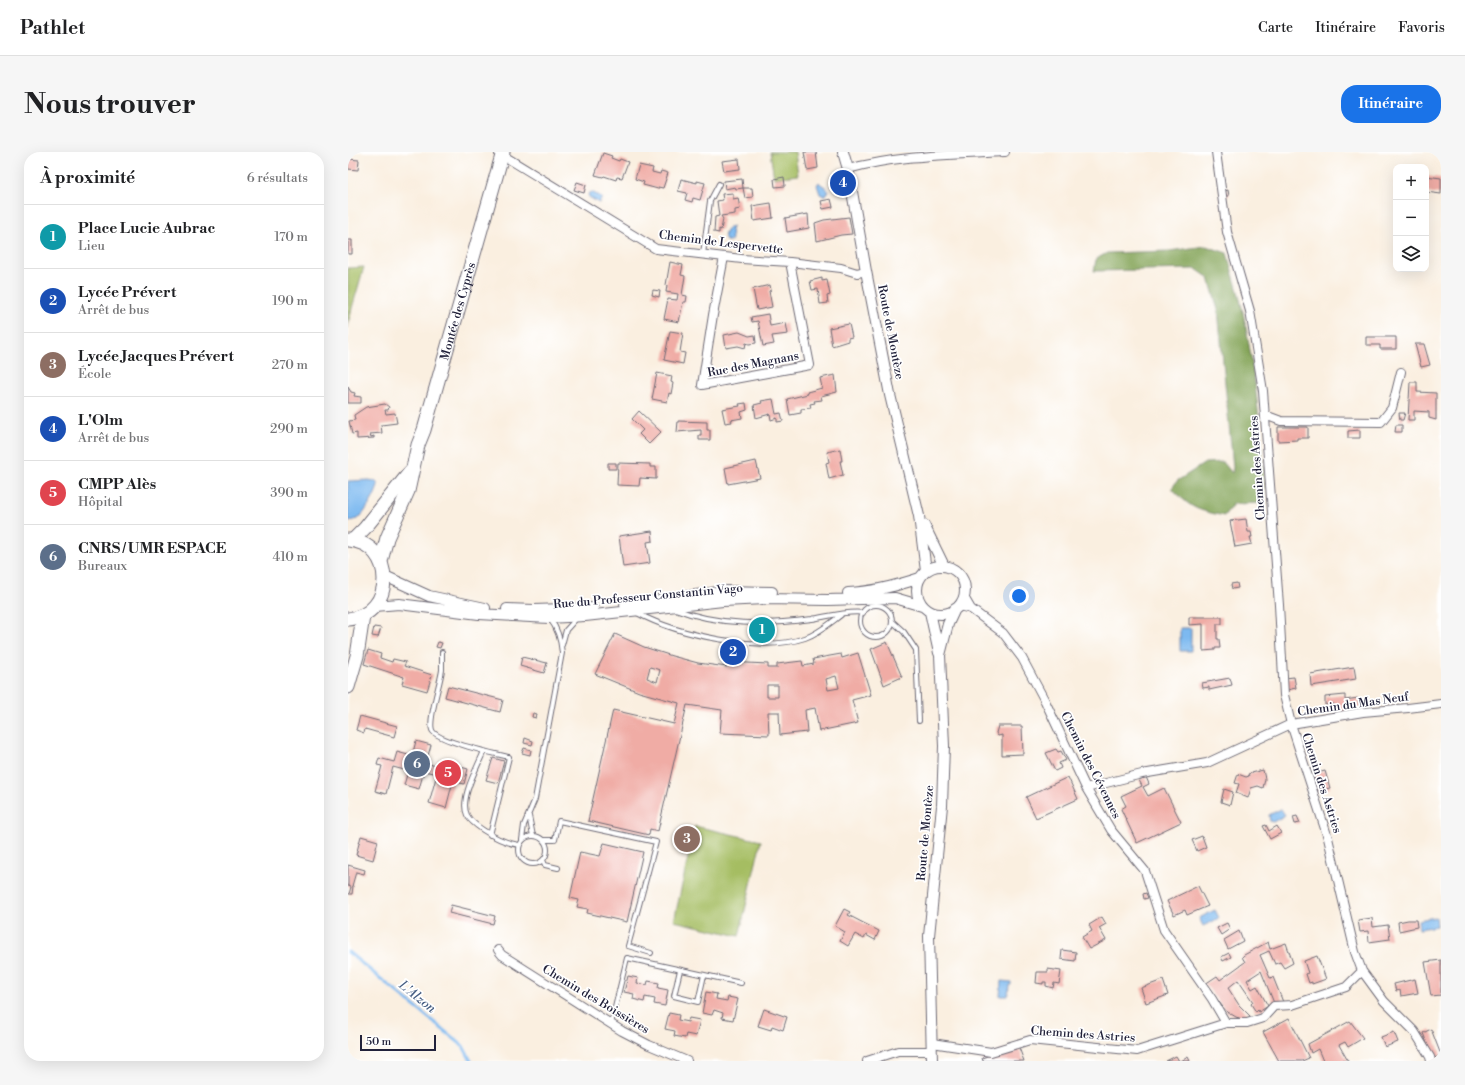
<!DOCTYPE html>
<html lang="fr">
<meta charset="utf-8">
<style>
:root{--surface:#fff;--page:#f6f6f6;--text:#202124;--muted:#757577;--line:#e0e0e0;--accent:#1a73e8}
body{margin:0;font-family:"Libre Bodoni",serif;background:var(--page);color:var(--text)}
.controls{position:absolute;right:12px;top:12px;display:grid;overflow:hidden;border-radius:8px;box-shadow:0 4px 16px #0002}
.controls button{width:36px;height:36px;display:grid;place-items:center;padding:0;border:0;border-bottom:1px solid var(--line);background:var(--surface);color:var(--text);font:20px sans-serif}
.scale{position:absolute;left:12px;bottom:10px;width:76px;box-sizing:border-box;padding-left:4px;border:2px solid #22223b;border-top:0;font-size:11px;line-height:14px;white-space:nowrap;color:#22223b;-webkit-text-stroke:3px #fff;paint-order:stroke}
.you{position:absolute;left:671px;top:444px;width:14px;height:14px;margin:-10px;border:3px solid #fff;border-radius:50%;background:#1a73e8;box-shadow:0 0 0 6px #1a73e833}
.badge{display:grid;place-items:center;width:26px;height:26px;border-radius:50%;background:var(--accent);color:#fff;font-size:13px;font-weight:700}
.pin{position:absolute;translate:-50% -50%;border:2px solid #fff;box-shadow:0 1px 4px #0006}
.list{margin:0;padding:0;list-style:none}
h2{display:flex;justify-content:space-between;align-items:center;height:52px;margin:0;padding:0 16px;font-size:17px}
h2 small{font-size:13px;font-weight:400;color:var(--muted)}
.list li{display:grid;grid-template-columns:26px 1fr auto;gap:12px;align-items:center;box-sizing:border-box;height:64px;padding:0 16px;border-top:1px solid var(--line)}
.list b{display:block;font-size:15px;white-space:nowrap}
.list p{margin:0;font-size:13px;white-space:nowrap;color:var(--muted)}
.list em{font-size:13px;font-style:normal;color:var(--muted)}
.icon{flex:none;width:22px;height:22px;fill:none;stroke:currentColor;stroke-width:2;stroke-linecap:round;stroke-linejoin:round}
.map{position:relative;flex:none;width:1093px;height:909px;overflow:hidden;border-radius:16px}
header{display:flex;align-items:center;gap:24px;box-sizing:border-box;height:56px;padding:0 20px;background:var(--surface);border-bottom:1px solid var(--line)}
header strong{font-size:19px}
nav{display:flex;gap:22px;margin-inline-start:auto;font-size:14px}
.intro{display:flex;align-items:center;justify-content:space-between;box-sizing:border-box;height:96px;padding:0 24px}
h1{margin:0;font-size:28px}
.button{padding:10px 18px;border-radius:16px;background:var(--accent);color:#fff;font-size:14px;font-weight:700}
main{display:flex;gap:24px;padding:0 24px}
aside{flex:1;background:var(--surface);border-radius:16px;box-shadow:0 4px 16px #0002}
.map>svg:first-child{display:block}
.green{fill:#a5bd62;stroke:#64704e}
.forest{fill:#84a458;stroke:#53634a}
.water{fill:#7db9f0;stroke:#506e96}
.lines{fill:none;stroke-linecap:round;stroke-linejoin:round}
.stream{stroke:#7db9f0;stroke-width:3}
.building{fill:#f0aca5;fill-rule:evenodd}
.service-casing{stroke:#6e6a75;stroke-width:6}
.minor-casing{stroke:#6e6a75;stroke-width:10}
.tertiary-casing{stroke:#6e6a75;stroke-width:12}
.primary-casing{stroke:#6e6a75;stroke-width:15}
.service{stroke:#fff;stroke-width:4}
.minor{stroke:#fff;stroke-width:8}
.tertiary{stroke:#fff;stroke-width:10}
.primary{stroke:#fff;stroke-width:13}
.labels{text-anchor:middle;stroke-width:3.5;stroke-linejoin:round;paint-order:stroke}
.street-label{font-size:12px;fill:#22223b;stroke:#fff}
.water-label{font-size:13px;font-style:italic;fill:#465e83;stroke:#fff}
</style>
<header>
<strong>Pathlet</strong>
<nav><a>Carte</a><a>Itinéraire</a><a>Favoris</a></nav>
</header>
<div class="intro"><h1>Nous trouver</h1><a class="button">Itinéraire</a></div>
<main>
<aside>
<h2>À proximité<small>6 résultats</small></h2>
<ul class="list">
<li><span class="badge" style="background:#0f9aa8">1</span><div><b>Place Lucie Aubrac</b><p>Lieu</p></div><em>170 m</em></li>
<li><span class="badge" style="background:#1a4fb4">2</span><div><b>Lycée Prévert</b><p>Arrêt de bus</p></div><em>190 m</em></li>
<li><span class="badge" style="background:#8d6e63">3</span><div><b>Lycée Jacques Prévert</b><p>École</p></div><em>270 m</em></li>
<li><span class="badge" style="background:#1a4fb4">4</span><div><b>L'Olm</b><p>Arrêt de bus</p></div><em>290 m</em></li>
<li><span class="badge" style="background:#e0444e">5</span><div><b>CMPP Alès</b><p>Hôpital</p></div><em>390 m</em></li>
<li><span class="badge" style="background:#5c6f8a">6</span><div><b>CNRS / UMR ESPACE</b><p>Bureaux</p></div><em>410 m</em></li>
</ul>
</aside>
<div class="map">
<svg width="1093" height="909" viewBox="0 0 1093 909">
<rect width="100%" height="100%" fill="#fff"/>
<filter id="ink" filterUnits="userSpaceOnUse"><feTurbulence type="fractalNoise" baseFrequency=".025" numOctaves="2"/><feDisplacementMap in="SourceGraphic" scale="8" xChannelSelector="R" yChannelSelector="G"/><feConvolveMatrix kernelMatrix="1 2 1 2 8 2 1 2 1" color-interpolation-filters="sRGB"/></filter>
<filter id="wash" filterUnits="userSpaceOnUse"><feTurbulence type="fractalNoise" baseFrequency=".012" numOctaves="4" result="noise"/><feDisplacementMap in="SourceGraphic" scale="16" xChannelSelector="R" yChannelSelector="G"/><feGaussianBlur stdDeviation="0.9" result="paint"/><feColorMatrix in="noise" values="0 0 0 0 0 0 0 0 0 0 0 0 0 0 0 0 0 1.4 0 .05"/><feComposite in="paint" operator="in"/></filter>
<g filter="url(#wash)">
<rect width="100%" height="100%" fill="#faefe0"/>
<!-- green -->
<path class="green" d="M422 0H447L450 23 426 26Z
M16 115 4 156 0 176V116Z
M347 674 413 689 391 784 326 769Z"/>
<!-- forest -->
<path class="forest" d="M858 94 879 101C884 120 891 140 895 160 908 223 914 287 917 351L885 352 876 364C849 358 843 357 824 336L829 329 857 311 875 310 884 321 885 315 870 158 861 126 848 117 746 119 748 107 759 101 821 99Z"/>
<!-- water -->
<path class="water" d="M471 30C473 34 478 33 480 39L476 44 472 42 469 33Z
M244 40 254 46 251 51 241 45 240 42Z
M385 74 383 77 384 88 382 89H378C374 83 378 76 385 74Z
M21 328 27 329 30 332C30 340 18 359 12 365 8 368 4 369 0 369V329Z
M832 476H843V499H832Z
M933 657 937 663 925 670 922 669 921 663Z
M867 758 871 766 855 774 851 766Z
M1088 765 1089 774 1071 777 1070 768Z
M653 829 663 830V833H661L660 844H652Z"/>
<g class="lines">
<!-- stream -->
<path class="stream" d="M0 800 115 894 123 909"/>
</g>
<g id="blocks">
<!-- building -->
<path class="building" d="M456 0H468L470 16 459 18Z
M255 1 264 4 263 6 271 9 272 7 280 10 274 26 269 25 268 28 256 24 255 25 247 23Z
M0 7 11 8 10 18 0 17Z
M391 7 392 17 376 19 374 9Z
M291 13 305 16 304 20 312 22 313 19 320 21 315 36 310 35V37L295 33 296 30 287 27Z
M1078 24 1093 26V42L1078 40Z
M436 25 437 34 427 35 426 27Z
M333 27 349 31V29L357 31 352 48 345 46 344 50 337 48 339 41 330 39Z
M394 27 395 36 388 37 387 35 377 37 376 29Z
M229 30 238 33 236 41 226 38Z
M395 36H404L405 45 397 46Z
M880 38 881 44H878L877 39Z
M385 41V47L390 46 392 57 387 58V62L373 64 375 67 373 78 371 77V81L366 80 367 65 371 64 369 49 375 48 374 42Z
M483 47 485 55 475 57 473 49Z
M423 51 425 66 406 69 404 54Z
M460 62 461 76 439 80 437 66Z
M501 65 504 82 493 83 469 89 467 71 476 68Z
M0 88H4V102H0Z
M322 110 335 113 333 123 337 124 334 143 339 144 338 150H335L331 170 316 167 320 147 329 148 330 142 318 140 319 133H318Z
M474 126V129L479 128 482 143 479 144 480 151 472 152 470 137 464 138 462 129Z
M422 133 423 138 421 139 424 155 409 158 405 137Z
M305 138 312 139 311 145 304 143Z
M420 162 422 174 438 171 440 182 424 184 426 192 415 194 410 169 404 170 403 165Z
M501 172 504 185 500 186V189L484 194 481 176Z
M322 179 335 181 332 200 337 201 335 212 316 208Z
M391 180 401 184 407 183 408 191 401 192 398 191 397 196 390 194 378 196 376 183Z
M1018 185H1048V197H1032V193H1018Z
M1067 192H1076L1082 213 1073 215Z
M309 221 324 224 323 230 325 231 323 242 321 241 319 250 304 247Z
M487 223 489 240 473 244 474 248 466 249 467 251 462 252 463 256 453 257V261L442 263 439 247 460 242 459 240 474 236 472 226Z
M1062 230H1069V240L1088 241V268L1081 266V260L1066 259V268H1060Z
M0 235 3 240 7 241 6 244 13 245V251H0Z
M425 247 428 262 433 261 435 269 429 270V266L423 268 422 262 408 266 406 253 414 251 413 249Z
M398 251 399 258 393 260 394 266 383 268 384 270 377 271 374 257 392 254 391 252Z
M37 252 41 255 40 258H37L38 262 47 261 49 271 33 273 34 281 22 282 23 285 26 284V286L9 287V281L4 282 1 269 7 268 6 263 18 255Z
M291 259 313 280 301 292 291 282 295 278 284 267Z
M1051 261H1057L1055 268H1052Z
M330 269 359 270V278H362V288H351V283H353V278L329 280Z
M1048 273H1054V280H1047Z
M930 275H960V286H949V288L930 289Z
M1012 278V286H1000V279Z
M492 297 494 309H492L495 323 481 327 478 311 481 310 479 300Z
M408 309 412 326 380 332 377 316Z
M260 311H268V317H260Z
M270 311 302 312V315H308V327L292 326 291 334 269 333Z
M898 367 900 380H903L904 385H902L904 392 887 395 882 369Z
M304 379 305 389 299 390 302 411 275 415 271 384Z
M889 431 890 436 884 437 883 432Z
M841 465H874V472H869V487H871L872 496H867V498L855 499V472L841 473Z
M26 475 33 476 30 485 24 484Z
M267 482 296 495 324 504 350 511 379 515V510L420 512V516H429V512L454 509 455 514 466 512 465 507 493 502 494 506 510 501 523 543 504 548 510 571 471 579 467 556 457 558 459 580 432 583 431 560H420L421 583 372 581 374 558 339 553 310 679 302 677 301 683 240 669 265 558 326 572 331 551 291 540 247 522ZM302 515 312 518 309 530 299 526ZM488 524 491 536 480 538 478 527ZM419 533H430V545H419Z
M90 490 94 491 92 496 88 495Z
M539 490 554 525 536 533 523 497Z
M20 498 33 502 32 506 44 510 45 507 58 510 56 514 84 523 79 539 54 532 56 525 16 512Z
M174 505 199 511 196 521 172 514Z
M1006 515 1008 527 963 534 962 522Z
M946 525 948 536 939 538 937 526Z
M882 526 884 533 861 538V535L855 536 854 531Z
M100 534 155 548 152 560 97 545Z
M997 543V548L1010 546 1012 557 987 561 986 552 977 553V545Z
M185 561 189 562 188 566 184 565Z
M12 564 49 574 46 585 17 577 16 581 8 578Z
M650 574H674L675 602 654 603V583L650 584 648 581Z
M177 586 185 589 184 593 176 591Z
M68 589 83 593 78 611 91 615 92 609 120 617 116 632 105 629 98 656 81 651 89 622 76 619 71 637 56 633 60 619 45 615 38 642 27 639 34 614 29 613 31 606 46 610 49 600 64 604Z
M176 596 183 598 182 603 174 601Z
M708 597 710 600 713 599 718 608 711 611 713 616 707 619 698 601Z
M145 606 156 609 150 631 138 628Z
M915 618 917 627 915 636 910 634 903 636 900 646 888 641 891 632 887 631 890 622 898 625 901 624 900 622Z
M977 619 982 636 970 639 965 622Z
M720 625 730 647 688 666 678 645Z
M798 625 801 632 795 635 800 644 816 636 833 670 789 691 773 657 778 654 773 644 794 634 791 628Z
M876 637 885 640 882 653 873 650Z
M949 664 952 671 947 672 945 665Z
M918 673 921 679 929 674 933 681 922 687 915 674Z
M13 684 30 689 25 708 8 703Z
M854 684 858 695 849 699 844 688Z
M256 691 295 700 279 770 239 761 240 757 229 755 231 748 222 746 232 700 252 704Z
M0 713 17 718 16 722 8 720 4 734H5L4 742H1L3 735 0 734Z
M850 734 860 754 839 763 837 758 826 763 819 749Z
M798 741 800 746 796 747 795 742Z
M103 753 147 764 145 772 101 761Z
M496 757 502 760 500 763 531 779 527 788 518 783 516 787 507 782 500 794 492 789 497 780 487 774Z
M754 765 758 772 751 776 758 788 741 797 734 785 744 779 741 773Z
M1024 766 1025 775 1040 773 1042 787 1021 790 1020 779 1012 780 1010 768Z
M1060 768H1068L1069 775 1051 779 1050 770Z
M879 771 882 777 873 783 869 776Z
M891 779 895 789 880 797 876 788Z
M920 790 922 797 938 791 945 811 936 816 932 810 927 812 921 799 912 803 922 826 925 825 935 850 926 851 913 819 899 828 904 837 909 834 920 854 911 860 910 858 908 860 903 852 905 850 890 828 880 836 891 853 903 865 898 868 888 865 878 859 857 832 869 824 872 828 897 810 894 805 896 803Z
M714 798 728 800 727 809 713 807Z
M881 801 883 805 875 809 873 805Z
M969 804 978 827 964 832V830L961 831 958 822 960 821 956 809Z
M1093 808V843L1083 844 1077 810Z
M700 817 713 819 711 832 706 831 705 836 698 834V830H695V832L688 831 689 820H700Z
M280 824 290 826 289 831 299 833 300 829 311 831 310 836 320 838 317 854 306 852 307 847 297 845 296 850 285 847 286 842 276 840Z
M1067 827 1070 841 1053 844 1052 838 1048 839 1046 832Z
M815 828 820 843 798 851 793 836Z
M358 840 369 842 368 847 379 849 380 845 390 847 385 868 374 866 375 861 366 858 364 863 354 861Z
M416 857 439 865 435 878 424 874 423 878 410 874Z
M321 861 331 863 330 868 340 870 341 866 352 868 348 884 338 882 337 886 326 884 327 879 317 877Z
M941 866 961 906 954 909H931L915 880Z
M1002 869 1015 886 1000 895 997 890 991 893 1000 909H975L970 897 963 901 960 892Z
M1083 877 1093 903 1085 907 1075 881Z
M1046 880 1050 890 1037 895 1033 885Z
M670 893 676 909H635L634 906Z
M828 904 831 909H818Z
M840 905 842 909H833Z"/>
</g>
</g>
<g filter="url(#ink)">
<use href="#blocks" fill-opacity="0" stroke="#6e6a75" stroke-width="1"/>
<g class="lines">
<defs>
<path id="service" d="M355 102 362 49 371 32
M512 469a16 16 0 1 1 32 0a16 16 0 1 1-32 0Z
M327 457C371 474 418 473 464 467 477 465 503 458 515 461
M289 461C330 483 412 501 457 486 471 481 481 472 493 463
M544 469 556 480 568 498 571 569
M214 493 218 478 228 467
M94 500C94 506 94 512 94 518 92 532 80 568 84 578 88 589 148 602 161 605L142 683
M136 599C130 614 111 647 119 663 122 669 129 674 135 678 147 686 157 691 171 693
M181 664 185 684
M171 698a14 14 0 1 1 28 0a14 14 0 1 1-28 0Z
M174 688 176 673 187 647 214 501C213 489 210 477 202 467
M195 688H207L211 669 308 690 280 794 303 801
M195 708 197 713 210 716
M332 818 326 844 350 850 356 823
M263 872 279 806 393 831"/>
<path id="minor" d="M868 0 879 80 902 159 915 239 931 453 936 543 943 572 980 686 1007 800 1014 819 1036 849 1066 879 1082 905 1083 909
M151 1 308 97 394 107 442 110 493 116 509 121 518 119
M500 17C551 3 604 3 657 0
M376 105 365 163 354 233 462 213 442 110
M917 263 933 269 1033 270 1044 256 1053 220
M616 445 623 457
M611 454 623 457 655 481 674 506 697 549 738 636 763 678 797 719 816 778 864 847 878 871
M738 636 794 622 859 611 943 572 1015 560 1060 556 1093 552
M150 798 154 803 274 879 301 893 339 909
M584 891 643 900 682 888 789 899 878 871H899L915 866 926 854 944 853 998 835 1014 819
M519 909 550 899H583"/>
<path id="tertiary" d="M495 0 500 17 518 119 542 243 571 364 578 419
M576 373 596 414
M569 438a24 24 0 1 1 48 0a24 24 0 1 1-48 0Z
M37 424 81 444 137 456
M500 441C526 440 548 434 572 426
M277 453 377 439 424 440
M27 454 51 452 131 462 201 466 237 464 375 449 416 447 480 448 547 446 574 454
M159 457 186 458 245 456
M582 460 591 501
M584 909 581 784 594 654 596 594 592 503 600 472 607 457"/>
<g id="primary">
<path d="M0 388C48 391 48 463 0 467"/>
<path d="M5 388 17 376 62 320"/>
<path id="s1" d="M33 409 39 386 60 339 70 293 76 278 155 0"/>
<path d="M0 535 9 504 15 464"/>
</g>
</defs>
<!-- service casing -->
<use href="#service" class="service-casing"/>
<!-- minor casing -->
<use href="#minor" class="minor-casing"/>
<!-- tertiary casing -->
<use href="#tertiary" class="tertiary-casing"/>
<!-- primary casing -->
<use href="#primary" class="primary-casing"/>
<!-- service -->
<use href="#service" class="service"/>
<!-- minor -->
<use href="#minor" class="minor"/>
<!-- tertiary -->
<use href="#tertiary" class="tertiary"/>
<!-- primary -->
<use href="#primary" class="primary"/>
</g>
</g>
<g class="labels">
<!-- street labels -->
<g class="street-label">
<text transform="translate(373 90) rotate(7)" y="4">Chemin de Lespervette</text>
<text dy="4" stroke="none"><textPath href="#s1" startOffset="262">Montée des Cyprès</textPath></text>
<text transform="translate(543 180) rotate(79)" y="4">Route de Montèze</text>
<text transform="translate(405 212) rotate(-11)" y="4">Rue des Magnans</text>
<text transform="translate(909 316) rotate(-94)" y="4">Chemin des Astries</text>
<text transform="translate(300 444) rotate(-5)" y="4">Rue du Professeur Constantin Vago</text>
<text transform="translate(1005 552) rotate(-8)" y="4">Chemin du Mas Neuf</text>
<text transform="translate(743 613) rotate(63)" y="4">Chemin des Cévennes</text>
<text transform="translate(974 631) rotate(72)" y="4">Chemin des Astries</text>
<text transform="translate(577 681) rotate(-85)" y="4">Route de Montèze</text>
<text transform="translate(248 847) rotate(31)" y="4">Chemin des Boissières</text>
<text transform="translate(735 882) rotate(4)" y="4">Chemin des Astries</text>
</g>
<!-- water labels -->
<g class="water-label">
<text transform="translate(70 844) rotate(39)" y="5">L'Alzon</text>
</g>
</g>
</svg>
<div class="controls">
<button>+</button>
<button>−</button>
<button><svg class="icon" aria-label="layers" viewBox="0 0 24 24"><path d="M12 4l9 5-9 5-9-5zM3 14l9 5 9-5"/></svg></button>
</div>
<div class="scale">50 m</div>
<div class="you"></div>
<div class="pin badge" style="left:414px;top:478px;background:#0f9aa8">1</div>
<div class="pin badge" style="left:385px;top:500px;background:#1a4fb4">2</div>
<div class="pin badge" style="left:339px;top:687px;background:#8d6e63">3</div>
<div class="pin badge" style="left:495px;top:31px;background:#1a4fb4">4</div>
<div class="pin badge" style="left:100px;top:621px;background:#e0444e">5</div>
<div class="pin badge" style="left:69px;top:612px;background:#5c6f8a">6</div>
</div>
</main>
